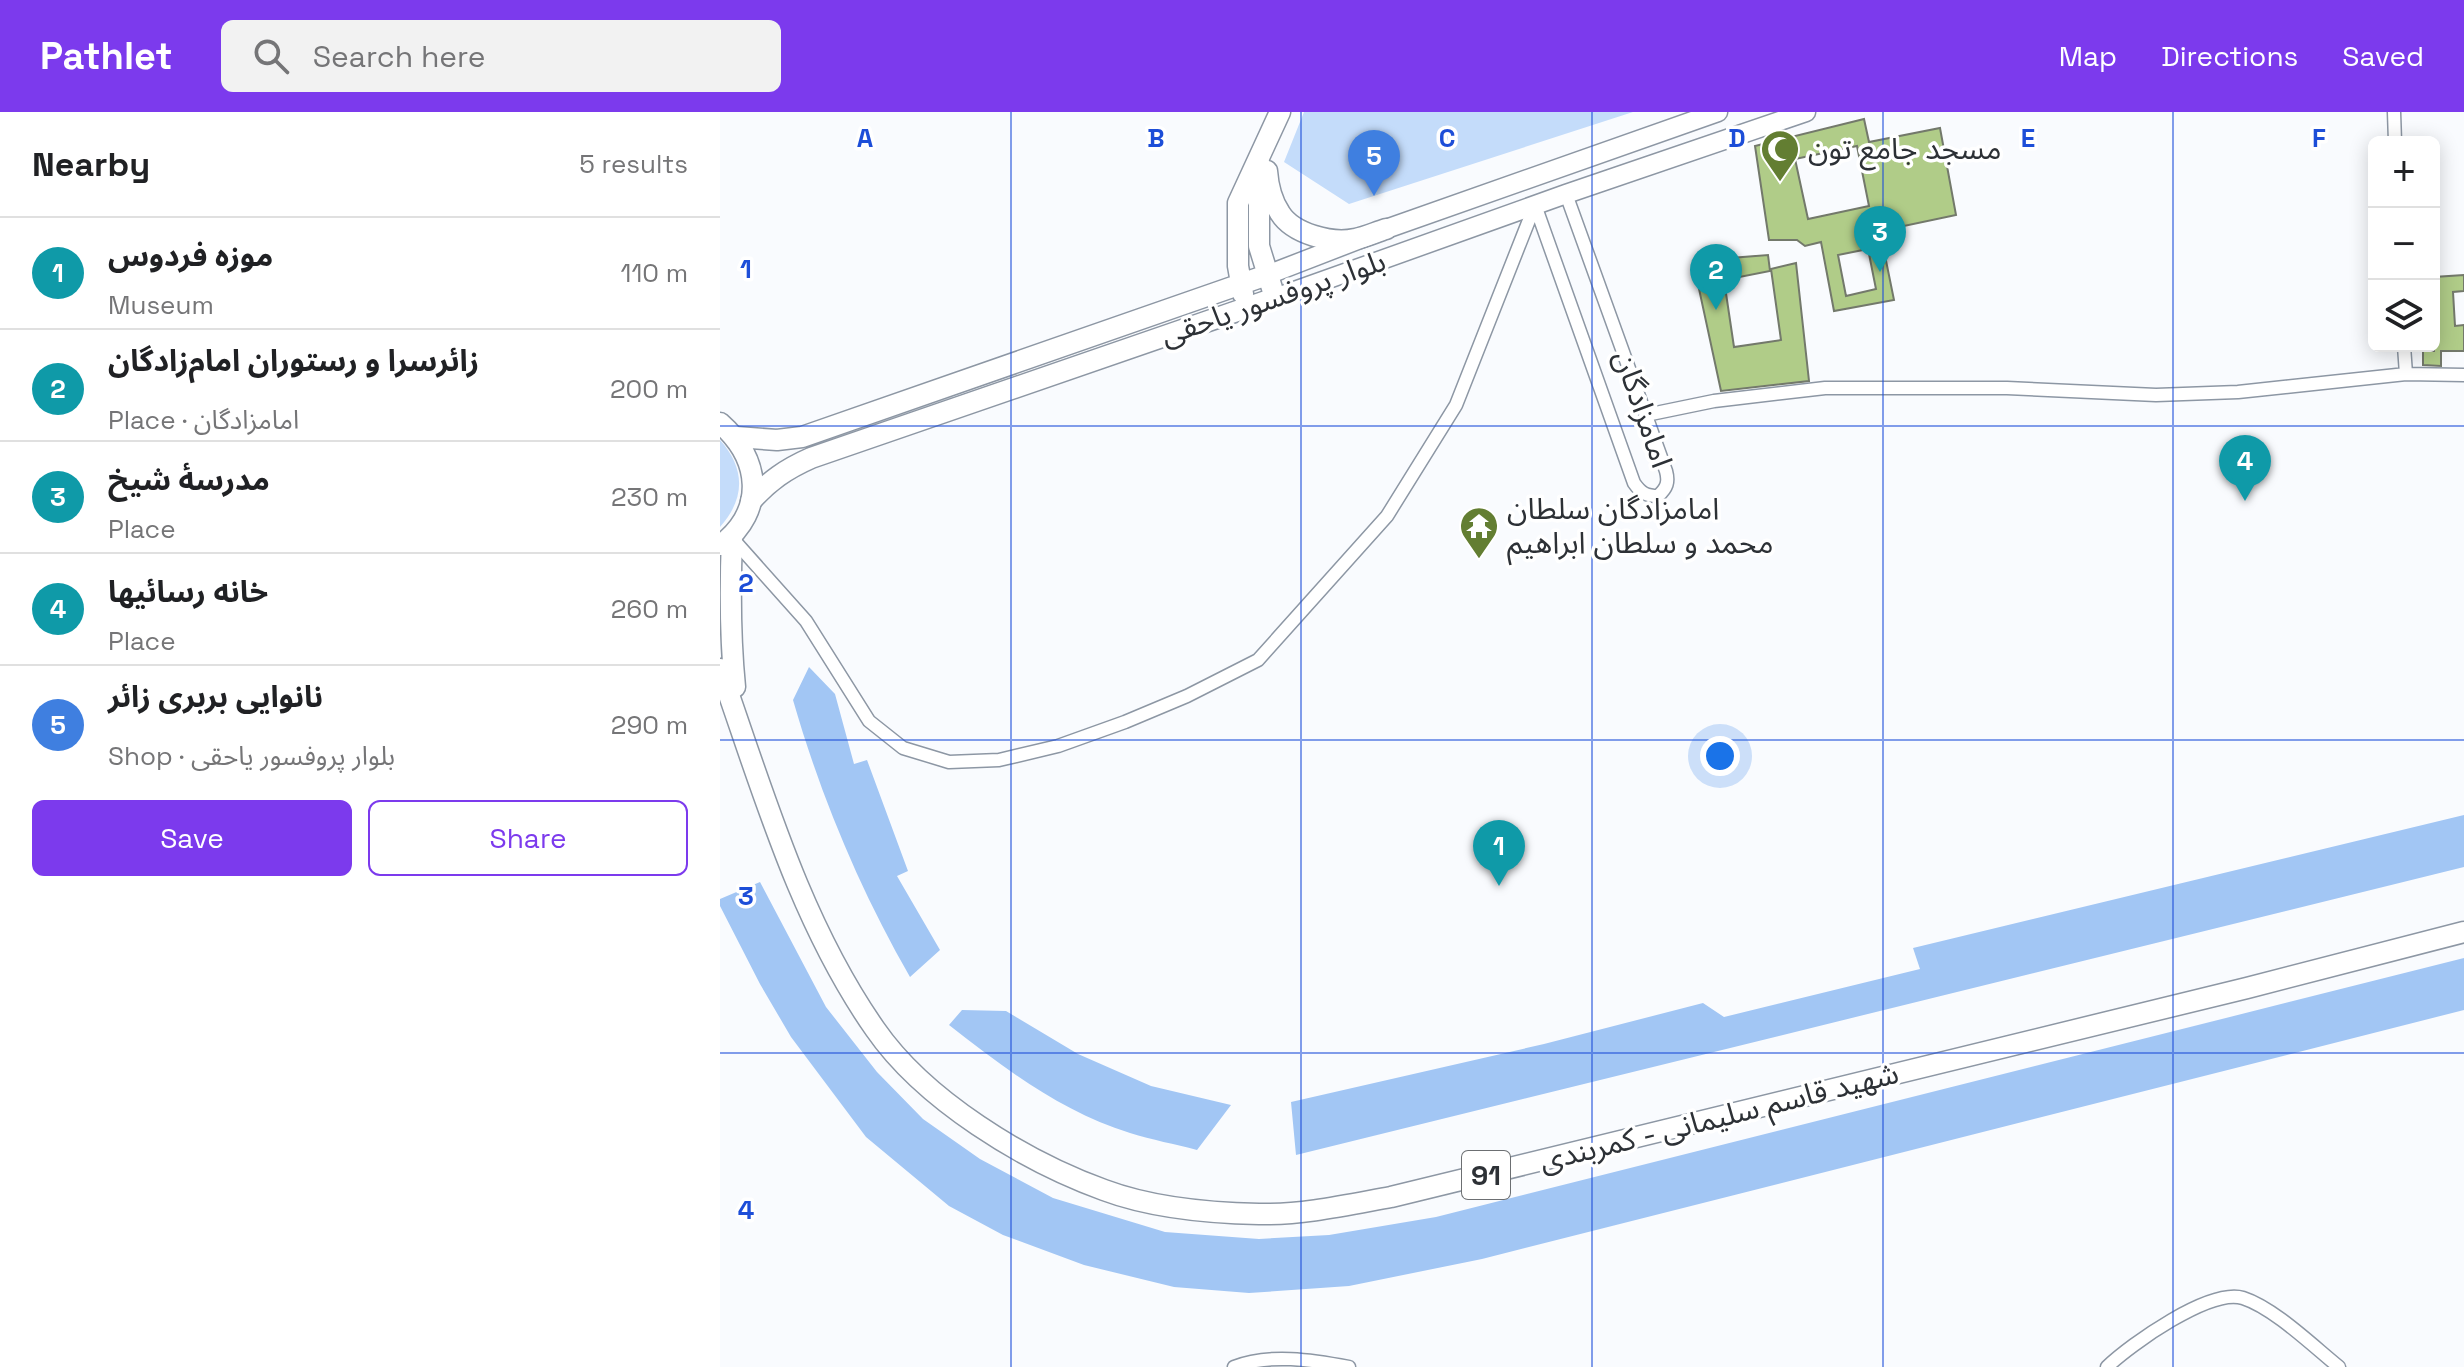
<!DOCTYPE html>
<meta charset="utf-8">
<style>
:root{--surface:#fff;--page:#f2f2f2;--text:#202124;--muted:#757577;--line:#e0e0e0;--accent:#7c3aed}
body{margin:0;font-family:"Space Grotesk","Noto Sans Arabic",sans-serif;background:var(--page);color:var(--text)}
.controls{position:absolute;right:24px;top:24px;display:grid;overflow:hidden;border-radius:12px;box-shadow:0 4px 20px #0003}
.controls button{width:72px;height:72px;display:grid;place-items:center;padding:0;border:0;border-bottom:2px solid var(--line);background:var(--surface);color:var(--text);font:40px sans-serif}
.you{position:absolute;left:1000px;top:644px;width:28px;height:28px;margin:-20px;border:6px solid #fff;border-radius:50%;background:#1a73e8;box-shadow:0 0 0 12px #1a73e833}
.badge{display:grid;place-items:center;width:52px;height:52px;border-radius:50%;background:var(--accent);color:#fff;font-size:26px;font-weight:700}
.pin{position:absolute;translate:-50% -66px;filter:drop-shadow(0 2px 4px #0008)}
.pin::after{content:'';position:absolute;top:42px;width:28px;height:24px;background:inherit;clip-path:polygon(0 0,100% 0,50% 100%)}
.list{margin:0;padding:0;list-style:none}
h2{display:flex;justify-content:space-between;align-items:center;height:104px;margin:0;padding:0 32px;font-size:34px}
h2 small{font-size:26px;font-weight:400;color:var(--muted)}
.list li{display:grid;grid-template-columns:52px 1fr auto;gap:24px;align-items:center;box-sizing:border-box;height:112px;padding:0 32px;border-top:2px solid var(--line)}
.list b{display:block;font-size:30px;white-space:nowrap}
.list p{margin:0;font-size:26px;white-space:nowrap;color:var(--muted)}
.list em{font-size:26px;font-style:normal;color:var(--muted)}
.actions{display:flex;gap:16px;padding:24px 32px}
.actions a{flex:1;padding:18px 0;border:2px solid var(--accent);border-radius:12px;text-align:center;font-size:28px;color:var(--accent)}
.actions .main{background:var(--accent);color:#fff}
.icon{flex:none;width:44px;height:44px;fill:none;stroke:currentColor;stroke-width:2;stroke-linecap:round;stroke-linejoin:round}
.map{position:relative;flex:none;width:1744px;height:1255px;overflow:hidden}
header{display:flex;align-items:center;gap:48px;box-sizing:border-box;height:112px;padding:0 40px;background:var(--accent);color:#fff}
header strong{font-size:38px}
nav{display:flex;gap:44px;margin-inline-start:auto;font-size:28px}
.search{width:560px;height:72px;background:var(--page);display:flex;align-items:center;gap:20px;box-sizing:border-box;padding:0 28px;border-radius:12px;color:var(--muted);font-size:30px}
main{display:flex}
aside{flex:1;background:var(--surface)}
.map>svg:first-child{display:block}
.green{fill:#c4dcfa}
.forest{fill:#a2c6f4}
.building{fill:#b0cc88;stroke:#73796b;stroke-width:2;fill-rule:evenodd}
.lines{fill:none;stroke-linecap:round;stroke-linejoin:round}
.minor-casing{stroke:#8d97a4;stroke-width:15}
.secondary-casing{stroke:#8d97a4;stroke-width:21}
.primary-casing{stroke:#8d97a4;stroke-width:23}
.trunk-casing{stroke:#8d97a4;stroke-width:23}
.minor{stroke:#fff;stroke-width:12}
.secondary{stroke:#fff;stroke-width:18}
.primary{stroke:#fff;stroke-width:20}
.trunk{stroke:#fff;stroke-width:20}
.grid{fill:none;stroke:#1d4ed8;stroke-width:2;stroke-opacity:0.55}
.labels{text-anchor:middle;stroke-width:7;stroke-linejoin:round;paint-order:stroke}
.shield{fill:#fff;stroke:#6c6f72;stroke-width:2}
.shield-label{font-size:28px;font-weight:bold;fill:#2d3136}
.poi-label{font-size:30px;fill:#2d3136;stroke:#fff;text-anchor:start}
.street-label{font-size:30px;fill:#2d3136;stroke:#fff}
.grid-label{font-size:26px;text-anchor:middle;font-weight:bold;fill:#1d4ed8;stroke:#fff;stroke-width:7;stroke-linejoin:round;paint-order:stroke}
</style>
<header>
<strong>Pathlet</strong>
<div class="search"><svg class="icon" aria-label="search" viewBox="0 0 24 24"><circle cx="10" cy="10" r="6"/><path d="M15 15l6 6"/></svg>Search here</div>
<nav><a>Map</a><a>Directions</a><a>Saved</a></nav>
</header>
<main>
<aside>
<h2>Nearby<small>5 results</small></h2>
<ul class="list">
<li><span class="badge" style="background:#0f9aa8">1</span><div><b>موزه فردوس</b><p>Museum</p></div><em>110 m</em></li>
<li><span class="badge" style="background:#0f9aa8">2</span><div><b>زائرسرا و رستوران امام‌زادگان</b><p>Place · امامزادگان</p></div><em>200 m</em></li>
<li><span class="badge" style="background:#0f9aa8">3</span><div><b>مدرسهٔ شیخ</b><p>Place</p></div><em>230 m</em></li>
<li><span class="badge" style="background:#0f9aa8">4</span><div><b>خانه رسائیها</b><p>Place</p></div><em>260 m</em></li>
<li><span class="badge" style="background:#3f7fe0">5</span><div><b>نانوایی بربری زائر</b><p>Shop · بلوار پروفسور یاحقی</p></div><em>290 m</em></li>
</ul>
<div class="actions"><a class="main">Save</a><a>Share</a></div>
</aside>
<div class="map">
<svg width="1744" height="1255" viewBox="0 0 1744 1255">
<rect width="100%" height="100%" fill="#f9fbfe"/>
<!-- green -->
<path class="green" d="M584 0H913L629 92 564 50Z
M0 328C25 356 26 386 0 415Z"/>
<!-- forest -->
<path class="forest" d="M89 555 115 582 134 652 147 648 188 759 177 764 220 838 190 865C140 778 101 685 73 588Z
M1744 703V755L576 1043 571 990 824 932 983 891 1004 905 1200 857 1193 836Z
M40 770 106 895 157 960 203 1007 260 1047 333 1086 445 1120 539 1127 609 1123 716 1105 1744 846V898L762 1147 629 1174 529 1181 454 1175 364 1153 283 1123 229 1094 146 1025 71 925 40 872 0 794V787Z
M242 898 286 899 358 942 431 974 511 993 477 1038C455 1032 432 1028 410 1021 342 1000 285 957 229 913Z"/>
<!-- building -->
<path class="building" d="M1144 7 1149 30 1220 16 1236 103 1160 119 1174 188 1114 199 1101 130 1085 134 1077 128H1049L1035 34ZM1137 34 1149 94 1088 107 1075 47ZM1148 137 1156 177 1126 184 1118 143Z
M1048 143 1050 159 1004 168 1014 235 1061 228 1051 157 1076 151 1089 269 1001 279 973 149Z
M1744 163V179L1733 180 1735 214 1744 213V239H1721V254L1703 253V239H1714V165Z"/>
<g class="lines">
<defs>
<path id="minor" d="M1674 0 1675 30
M815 93 914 371C921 381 926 384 938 384 947 376 949 370 946 359L846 82
M1684 234 1686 262
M926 303 994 289 1105 276H1287L1436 283 1518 280 1686 262 1744 263
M12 426 86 509 149 609 183 636 229 650 279 648 338 634 405 610 467 584 538 548 667 404 736 293 815 93
M514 1255C549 1241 593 1248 629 1255
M1387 1255C1411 1232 1490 1176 1523 1186 1554 1196 1593 1234 1619 1255"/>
<path id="secondary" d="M547 163 666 117 998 0
M555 186 846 82 1086 0"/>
<path id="primary" d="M547 59C548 73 552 89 560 101 573 122 612 132 635 127 646 125 656 120 666 117
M523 182 518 154V91L560 0
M16 325 57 328 82 325 547 163
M31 389C49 369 66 357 91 346L555 186 539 134V49"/>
<path id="trunk" d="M0 311C41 347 46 398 1 433
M12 425C10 475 10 525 15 575
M0 557C43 679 80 810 155 917 204 988 304 1049 384 1078 432 1096 488 1101 539 1102 583 1103 627 1093 671 1085L1527 876 1744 820"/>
</defs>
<!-- minor casing -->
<use href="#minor" class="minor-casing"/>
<!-- secondary casing -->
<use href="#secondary" class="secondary-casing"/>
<!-- primary casing -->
<use href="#primary" class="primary-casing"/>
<!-- trunk casing -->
<use href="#trunk" class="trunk-casing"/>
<!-- minor -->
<use href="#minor" class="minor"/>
<!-- secondary -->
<use href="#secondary" class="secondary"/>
<!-- primary -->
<use href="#primary" class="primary"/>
<!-- trunk -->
<use href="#trunk" class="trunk"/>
</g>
<!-- grid -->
<path class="grid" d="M291 0V1255M581 0V1255M872 0V1255M1163 0V1255M1453 0V1255M0 314H1744M0 628H1744M0 941H1744"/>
<!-- icons -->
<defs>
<symbol id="mosque-pin" viewBox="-11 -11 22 30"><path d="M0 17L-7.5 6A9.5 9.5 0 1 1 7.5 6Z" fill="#637e32" stroke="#fff"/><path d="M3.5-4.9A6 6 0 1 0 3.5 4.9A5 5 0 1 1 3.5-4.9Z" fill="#fff"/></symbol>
<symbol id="temple-pin" viewBox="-11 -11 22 30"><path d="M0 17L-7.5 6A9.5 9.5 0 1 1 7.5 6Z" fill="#637e32" stroke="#fff"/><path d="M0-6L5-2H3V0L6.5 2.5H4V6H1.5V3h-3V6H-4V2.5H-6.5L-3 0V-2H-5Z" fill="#fff"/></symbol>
</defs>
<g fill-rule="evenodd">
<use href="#mosque-pin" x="1038" y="15" width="44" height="60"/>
<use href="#temple-pin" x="737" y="392" width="44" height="60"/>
</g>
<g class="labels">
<!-- shield labels -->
<rect class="shield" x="742" y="1039" width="48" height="48" rx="6"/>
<g class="shield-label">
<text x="766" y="1073">91</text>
</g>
<!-- poi labels -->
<g class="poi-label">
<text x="1088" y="47">مسجد جامع تون</text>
<text x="787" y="407">امامزادگان سلطان<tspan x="787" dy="34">محمد و سلطان ابراهیم</tspan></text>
</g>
<!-- street labels -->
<g class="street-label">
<text transform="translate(553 186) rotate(-19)" y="10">بلوار پروفسور یاحقی</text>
<text transform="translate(923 297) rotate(71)" y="10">امامزادگان</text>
<text transform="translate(999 1005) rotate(-14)" y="10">شهید قاسم سلیمانی - کمربندی</text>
</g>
</g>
<g class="grid-label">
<text x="145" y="35">A</text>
<text x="436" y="35">B</text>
<text x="727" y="35">C</text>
<text x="1017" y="35">D</text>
<text x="1308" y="35">E</text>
<text x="1599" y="35">F</text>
<text x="26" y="166">1</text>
<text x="26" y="480">2</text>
<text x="26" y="793">3</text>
<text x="26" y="1107">4</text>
</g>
</svg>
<div class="controls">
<button>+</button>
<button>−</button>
<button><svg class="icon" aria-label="layers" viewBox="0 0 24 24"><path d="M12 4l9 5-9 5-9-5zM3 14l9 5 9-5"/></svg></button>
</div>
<div class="you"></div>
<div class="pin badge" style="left:779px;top:774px;background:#0f9aa8">1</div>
<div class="pin badge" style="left:996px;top:198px;background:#0f9aa8">2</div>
<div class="pin badge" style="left:1160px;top:160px;background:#0f9aa8">3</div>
<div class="pin badge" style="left:1525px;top:389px;background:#0f9aa8">4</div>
<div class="pin badge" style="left:654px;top:84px;background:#3f7fe0">5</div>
</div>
</main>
